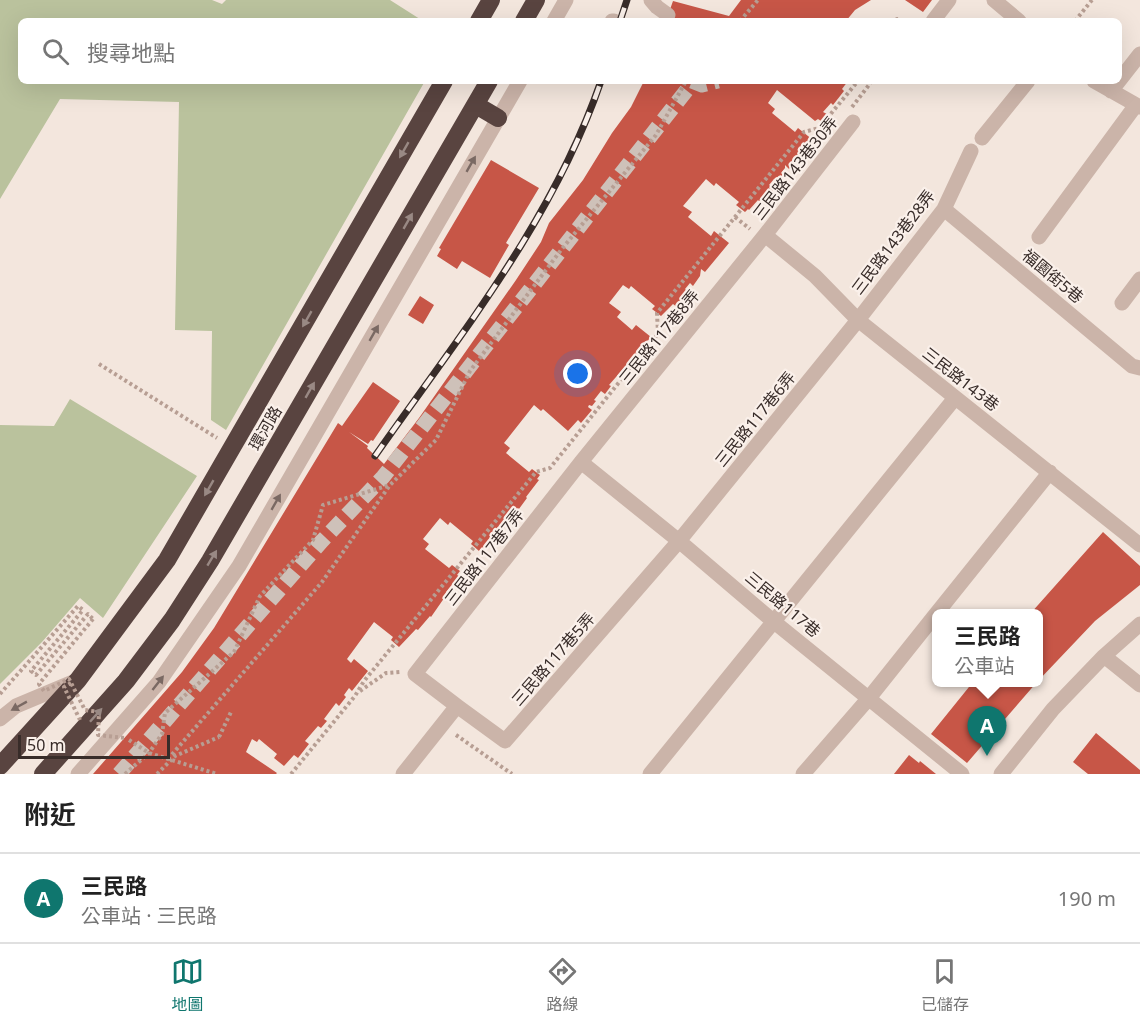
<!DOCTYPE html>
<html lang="zh-TW">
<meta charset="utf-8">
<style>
:root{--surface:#fff;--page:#f2f2f2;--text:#222;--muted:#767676;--line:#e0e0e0;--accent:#0f766e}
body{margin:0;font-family:"Noto Sans","Noto Sans TC",sans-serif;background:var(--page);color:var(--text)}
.scale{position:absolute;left:18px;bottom:15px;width:152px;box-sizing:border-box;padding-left:6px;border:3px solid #382c29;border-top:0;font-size:16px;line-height:21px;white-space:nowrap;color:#382c29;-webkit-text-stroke:4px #faf0ea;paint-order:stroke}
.you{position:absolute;left:578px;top:374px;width:21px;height:21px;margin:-15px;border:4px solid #fff;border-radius:50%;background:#1a73e8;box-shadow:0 0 0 9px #1a73e833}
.badge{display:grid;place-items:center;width:39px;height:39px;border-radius:50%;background:var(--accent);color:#fff;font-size:20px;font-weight:700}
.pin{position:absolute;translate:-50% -50px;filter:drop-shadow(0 2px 3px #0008)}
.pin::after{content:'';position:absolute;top:32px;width:21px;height:18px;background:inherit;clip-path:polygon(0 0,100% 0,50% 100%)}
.popup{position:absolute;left:932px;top:609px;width:111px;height:78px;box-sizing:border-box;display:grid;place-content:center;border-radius:9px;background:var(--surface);filter:drop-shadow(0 2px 4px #0005);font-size:20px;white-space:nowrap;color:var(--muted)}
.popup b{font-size:22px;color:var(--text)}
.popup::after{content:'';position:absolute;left:50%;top:100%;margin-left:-12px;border:12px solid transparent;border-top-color:var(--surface)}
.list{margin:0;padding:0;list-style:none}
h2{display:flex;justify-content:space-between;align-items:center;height:78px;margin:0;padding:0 24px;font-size:26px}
h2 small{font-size:20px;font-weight:400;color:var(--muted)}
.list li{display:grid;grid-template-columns:39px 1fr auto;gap:18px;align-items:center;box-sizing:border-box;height:90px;padding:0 24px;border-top:2px solid var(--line)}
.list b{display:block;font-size:22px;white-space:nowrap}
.list p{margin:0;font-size:20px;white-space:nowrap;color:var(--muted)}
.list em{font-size:20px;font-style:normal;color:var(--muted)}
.icon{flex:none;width:33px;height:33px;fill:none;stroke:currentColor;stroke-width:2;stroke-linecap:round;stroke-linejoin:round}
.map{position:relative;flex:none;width:1140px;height:774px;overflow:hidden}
.search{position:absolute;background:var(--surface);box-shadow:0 6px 24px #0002;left:18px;right:18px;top:18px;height:66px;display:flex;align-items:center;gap:15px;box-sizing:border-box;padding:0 21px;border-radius:9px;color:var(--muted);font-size:22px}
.sheet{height:168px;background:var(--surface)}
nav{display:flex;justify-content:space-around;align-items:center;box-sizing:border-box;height:84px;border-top:2px solid var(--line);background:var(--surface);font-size:16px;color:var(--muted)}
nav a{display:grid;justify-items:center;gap:3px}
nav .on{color:var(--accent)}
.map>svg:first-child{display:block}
.green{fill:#bac29d}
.building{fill:#c75647}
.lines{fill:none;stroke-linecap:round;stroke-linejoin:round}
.minor-tunnel{stroke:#cec1b9;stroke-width:15;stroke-dasharray:15 8;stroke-linecap:butt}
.path{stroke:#b79e93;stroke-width:4;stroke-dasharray:3 3;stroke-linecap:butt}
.minor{stroke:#cbb4a9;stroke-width:15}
.highway{stroke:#594440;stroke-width:18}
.rail-casing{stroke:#382c29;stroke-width:7}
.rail{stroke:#faf0ea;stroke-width:4.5;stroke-dasharray:14;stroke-linecap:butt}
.path-bridge{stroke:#b79e93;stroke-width:4;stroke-dasharray:3 3;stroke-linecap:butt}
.oneway{fill:#998984}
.oneway2{fill:#7a6963}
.labels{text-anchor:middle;stroke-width:4.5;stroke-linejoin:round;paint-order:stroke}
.street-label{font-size:16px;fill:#382c29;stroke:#faf0ea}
</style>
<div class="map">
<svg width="1140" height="774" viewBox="0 0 1140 774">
<rect width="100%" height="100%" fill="#f3e6dd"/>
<!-- green -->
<path class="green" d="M0 0H212L222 4 226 0H390L423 21H21V81H425L226 430 211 420 212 331 175 330 179 102 60 99 0 199Z
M70 399 197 476 103 618 80 598 42 642 0 684V425L54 426Z"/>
<!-- building -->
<path class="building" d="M741 0H871L855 10 846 21H666L673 1 729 16Z
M905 0H932L923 12Z
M644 81H848L842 89 844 91 833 105 831 103 823 112 827 114 821 121 818 119 815 121 777 90 768 103 775 109 772 113 795 132 798 128 813 140 789 169 785 165V168L781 173 783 175 777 182 774 179 769 185 774 189 762 204 758 200 749 210 748 209 745 212 736 205 739 202 716 183 714 186 706 179 683 206 692 212 688 217 711 236 714 231 729 243 705 272 701 269 700 276 693 286 690 283 685 289 689 293 678 308 673 304 661 316 652 309 655 306 631 286 629 289 623 285 609 303 621 312 617 317 632 330 636 325 651 337 609 385 611 386 605 394 601 391 594 400 596 401 592 406 589 405 588 407 592 410 581 423 578 420 568 431 543 409 541 411 534 405 504 443 510 448 506 453 529 472 532 469 540 475 537 479 539 480 526 497 527 498 516 513 517 514 484 549 482 547 479 551 471 544 473 541 450 522 448 525 440 518 423 539 429 544 425 549 449 568 452 565 460 571 457 575 459 576 446 592 447 594 431 617 430 616 418 630 416 629 399 647 391 640 393 637 374 622 347 659 351 663 354 659 368 671 352 691 349 688 344 695 346 697 339 706 336 703 324 719 327 721 321 728 318 726 305 741 309 744 298 758 294 755 284 766 274 758 277 754 259 739 257 742 252 739 246 752 277 773 276 774H93L182 672 214 628 338 423 342 426 373 382 400 401 373 441 371 440 368 444 349 432 368 446 367 448 384 464 419 418 516 280 541 242 549 223 583 180 612 133 631 107Z
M491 160 539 188 506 243 509 245 490 278 462 261 457 269 437 256 441 249 439 248Z
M420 296 434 305 423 324 408 315Z
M1103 532 1140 566V585L1095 621 1038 681V614H1030Z
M973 682H1037L967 763 931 734Z
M1096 733 1140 770V774H1088L1073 762Z
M909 755 919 763 920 761 936 774H894Z"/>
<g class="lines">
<!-- minor-tunnel -->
<path class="minor-tunnel" d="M692 81 702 85 718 81
M119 774 321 542 383 477 693 82"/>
<!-- path -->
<path class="path" d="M740 21 758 0
M895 21 897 19 900 21
M1075 21 1092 0
M852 107 872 81
M735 217 750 229
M99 364 217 438
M360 691 386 673 400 672
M0 694 78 606 83 610 31 671 36 675 88 614 93 619
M456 735 512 774
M219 737 231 712
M129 740 149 753 217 774
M168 759 322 582 390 485 436 440 470 371 561 250 656 135 686 81
M125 774 149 753 162 734 165 713 234 652 260 596 313 540 323 505 390 485
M291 774 355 696 364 681 536 472 550 468 658 334 657 313 804 132 819 128 858 81"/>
<!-- minor -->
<path class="minor" d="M651 0 657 7 668 15
M994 0 1019 21
M554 21 566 0
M612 21H614
M933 21 949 0
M1094 81 1140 107
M1111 91 1140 54
M982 138 1028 81
M944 209 1132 366 1140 368
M765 235 815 276 858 320 1140 545
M1039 237 1136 105
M1122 303 1140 279
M581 462 679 541 773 621 962 774
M936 614 1050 472
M1104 656 1140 685
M457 706 415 674 581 462 765 235 853 122
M0 719 16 706 78 680
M78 774 159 682 239 566 520 81
M403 774 457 706 505 741 679 541 858 320 944 209 971 151
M650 774 955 398
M803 774 869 698 936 614
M1001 774 1053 709 1104 656 1140 624"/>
<!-- highway -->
<path class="highway" d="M479 21 491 0
M524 21 536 0
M476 105 498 118
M0 766 78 680 167 560 444 81
M43 774 126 681 172 620 210 561 489 81"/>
<defs>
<path id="rail" d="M620 21 627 0
M375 456C459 336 553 221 601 81"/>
</defs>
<!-- rail casing -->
<use href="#rail" class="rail-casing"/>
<!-- rail -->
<use href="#rail" class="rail"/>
<!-- path-bridge -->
<path class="path-bridge" d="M93 619 39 684 44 691 69 679 85 710 99 712 98 735 125 738
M71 683 64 687 80 720
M157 774 175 756 219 737"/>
</g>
<!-- one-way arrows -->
<defs><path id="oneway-solid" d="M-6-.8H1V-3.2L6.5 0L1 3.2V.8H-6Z" transform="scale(1.5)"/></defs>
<g class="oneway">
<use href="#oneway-solid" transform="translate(404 150) rotate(120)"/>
<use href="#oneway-solid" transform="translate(408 221) rotate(-60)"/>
<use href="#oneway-solid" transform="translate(307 319) rotate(120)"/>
<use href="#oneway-solid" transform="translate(310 390) rotate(-60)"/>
<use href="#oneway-solid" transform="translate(209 488) rotate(120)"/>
<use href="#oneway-solid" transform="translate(212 558) rotate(-59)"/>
<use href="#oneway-solid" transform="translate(96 715) rotate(-48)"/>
</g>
<g class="oneway2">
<use href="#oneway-solid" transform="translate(471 164) rotate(-60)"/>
<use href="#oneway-solid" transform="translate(374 333) rotate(-60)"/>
<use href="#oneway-solid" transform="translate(276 502) rotate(-60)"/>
<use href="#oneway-solid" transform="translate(158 683) rotate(-52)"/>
<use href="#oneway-solid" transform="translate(19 706) rotate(151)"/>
</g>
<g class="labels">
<!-- street labels -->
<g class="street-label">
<text transform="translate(795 168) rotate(-52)" y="6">三民路143巷30弄</text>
<text transform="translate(893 242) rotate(-53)" y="6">三民路143巷28弄</text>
<text transform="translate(1053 276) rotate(40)" y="6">福園街5巷</text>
<text transform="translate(659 337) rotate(-51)" y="6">三民路117巷8弄</text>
<text transform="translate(961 379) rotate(38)" y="6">三民路143巷</text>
<text transform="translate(755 419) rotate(-51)" y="6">三民路117巷6弄</text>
<text transform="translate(265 428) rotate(-60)" y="6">環河路</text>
<text transform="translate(484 557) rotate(-52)" y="6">三民路117巷7弄</text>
<text transform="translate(783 604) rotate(40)" y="6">三民路117巷</text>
<text transform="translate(553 659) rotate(-49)" y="6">三民路117巷5弄</text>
</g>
</g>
</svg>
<div class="scale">50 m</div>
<div class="you"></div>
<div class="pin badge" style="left:987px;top:756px">A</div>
<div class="popup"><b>三民路</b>公車站</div>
<div class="search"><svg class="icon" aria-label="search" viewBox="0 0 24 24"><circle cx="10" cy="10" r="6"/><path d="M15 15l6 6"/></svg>搜尋地點</div>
</div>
<section class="sheet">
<h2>附近<small></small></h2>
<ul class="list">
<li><span class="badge">A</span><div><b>三民路</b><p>公車站 · 三民路</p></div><em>190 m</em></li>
</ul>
</section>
<nav>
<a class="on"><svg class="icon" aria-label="map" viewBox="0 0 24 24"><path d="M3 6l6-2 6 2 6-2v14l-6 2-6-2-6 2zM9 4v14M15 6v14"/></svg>地圖</a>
<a><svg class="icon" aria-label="directions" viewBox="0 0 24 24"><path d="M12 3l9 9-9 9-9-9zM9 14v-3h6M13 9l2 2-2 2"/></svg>路線</a>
<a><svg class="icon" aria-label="saved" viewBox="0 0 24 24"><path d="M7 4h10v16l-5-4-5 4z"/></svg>已儲存</a>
</nav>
